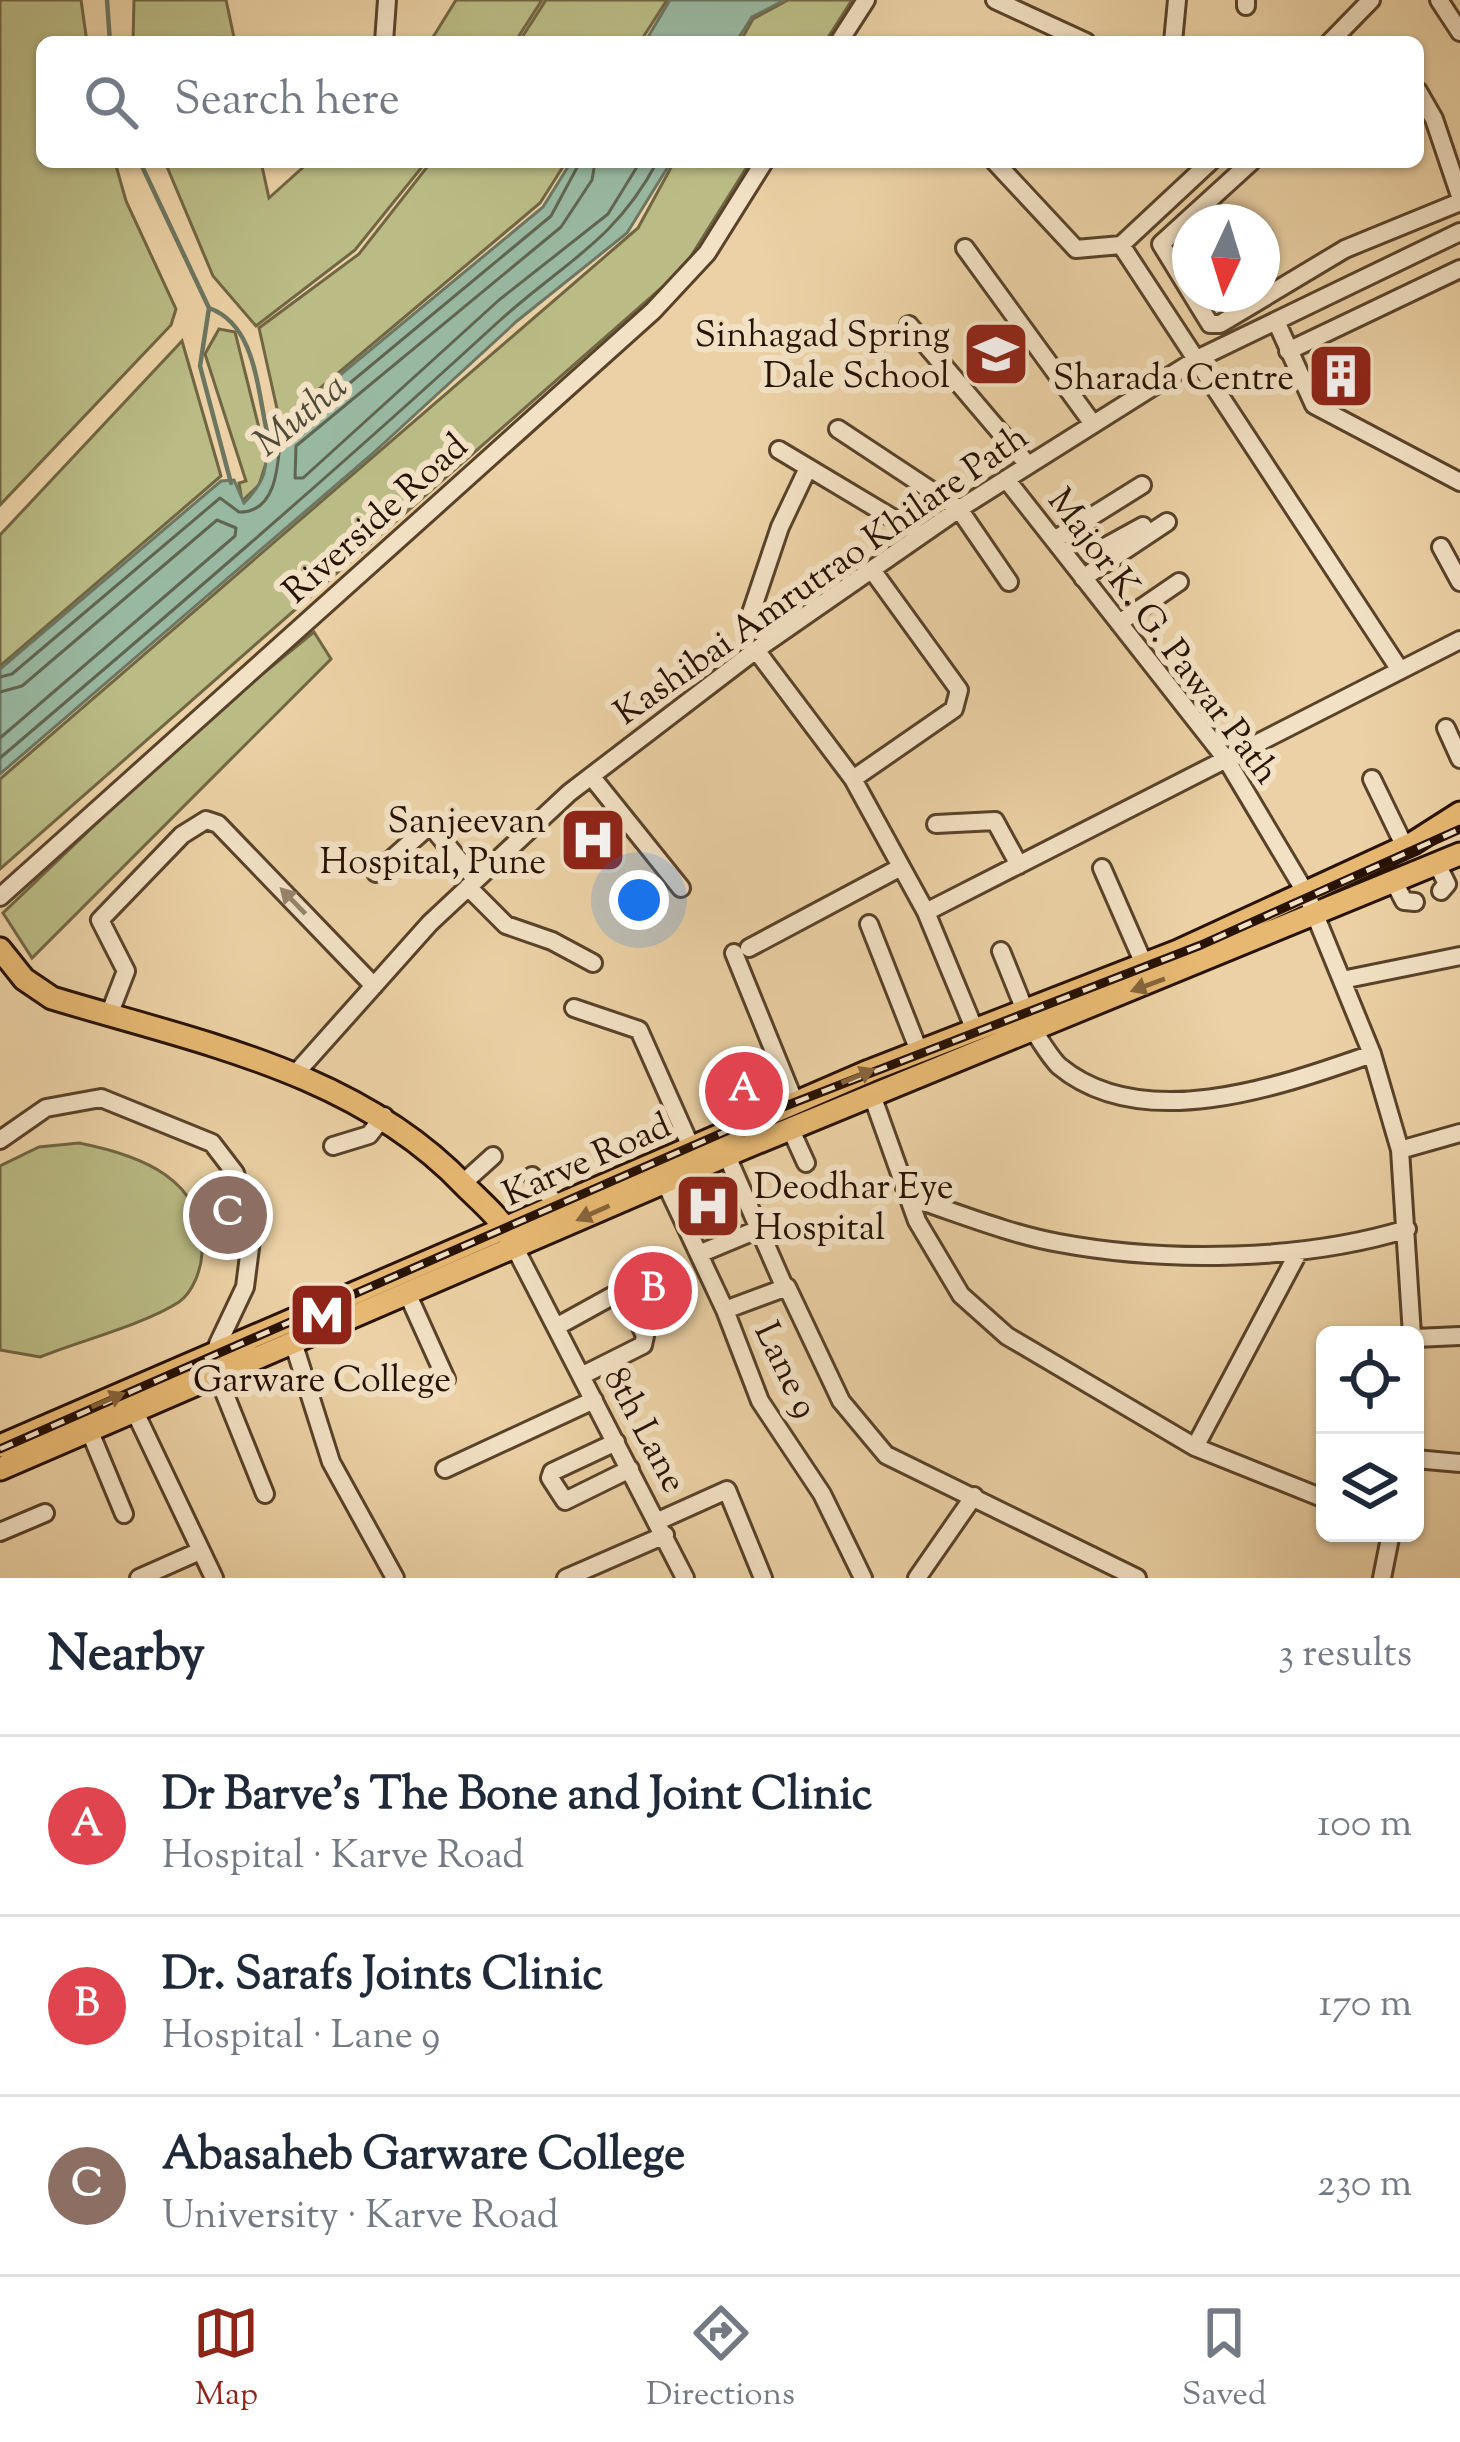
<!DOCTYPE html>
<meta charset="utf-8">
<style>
:root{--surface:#fff;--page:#f6f6f7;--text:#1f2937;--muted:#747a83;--line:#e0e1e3;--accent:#8f2418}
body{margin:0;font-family:"Sorts Mill Goudy",serif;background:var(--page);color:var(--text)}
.controls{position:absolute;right:36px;bottom:36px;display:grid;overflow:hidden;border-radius:18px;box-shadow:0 3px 9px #0004}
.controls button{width:108px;height:108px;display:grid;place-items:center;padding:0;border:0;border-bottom:3px solid var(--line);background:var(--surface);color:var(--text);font:60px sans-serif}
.compass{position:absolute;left:1172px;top:204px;width:108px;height:108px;border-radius:50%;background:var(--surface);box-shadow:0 3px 9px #0004;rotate:184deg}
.you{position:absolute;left:639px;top:900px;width:42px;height:42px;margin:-30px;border:9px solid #fff;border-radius:50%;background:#1a73e8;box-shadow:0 0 0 18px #1a73e833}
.badge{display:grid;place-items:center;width:78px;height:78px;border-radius:50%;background:var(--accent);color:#fff;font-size:39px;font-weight:700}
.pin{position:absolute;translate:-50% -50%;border:6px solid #fff;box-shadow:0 3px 12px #0006}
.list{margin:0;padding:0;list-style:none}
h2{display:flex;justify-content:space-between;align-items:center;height:156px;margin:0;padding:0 48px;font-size:51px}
h2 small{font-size:39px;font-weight:400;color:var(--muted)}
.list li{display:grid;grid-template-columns:78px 1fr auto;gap:36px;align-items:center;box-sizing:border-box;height:180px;padding:0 48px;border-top:3px solid var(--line)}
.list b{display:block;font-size:45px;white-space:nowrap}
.list p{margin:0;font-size:39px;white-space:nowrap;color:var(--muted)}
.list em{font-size:39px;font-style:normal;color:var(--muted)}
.icon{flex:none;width:66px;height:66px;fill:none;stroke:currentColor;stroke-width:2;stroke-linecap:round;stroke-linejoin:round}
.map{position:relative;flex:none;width:1460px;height:1578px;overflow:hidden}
.search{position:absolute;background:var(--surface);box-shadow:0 3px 9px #0004;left:36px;right:36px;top:36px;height:132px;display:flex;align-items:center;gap:30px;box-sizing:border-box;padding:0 42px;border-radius:18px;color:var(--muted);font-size:45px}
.sheet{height:696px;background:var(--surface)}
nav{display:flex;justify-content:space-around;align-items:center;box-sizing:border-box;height:168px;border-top:3px solid var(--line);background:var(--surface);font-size:33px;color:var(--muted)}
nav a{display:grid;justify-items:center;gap:6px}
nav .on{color:var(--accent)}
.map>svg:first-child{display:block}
.green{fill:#babb85;stroke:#716643;stroke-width:3}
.water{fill:#99b8a1;stroke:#6c7661;stroke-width:3}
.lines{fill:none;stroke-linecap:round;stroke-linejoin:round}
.shore{stroke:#606551;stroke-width:3}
.stream{stroke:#6c7661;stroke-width:4.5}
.minor-casing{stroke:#59422a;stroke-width:22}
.major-casing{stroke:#281201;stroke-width:27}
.minor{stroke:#f2e1c4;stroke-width:16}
.major{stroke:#e6b872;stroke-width:21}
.rail-casing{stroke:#281201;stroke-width:9}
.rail{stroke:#f2e1c4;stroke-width:4.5;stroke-dasharray:14;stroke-linecap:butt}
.oneway{fill:#97846c}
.oneway2{fill:#87653a}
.labels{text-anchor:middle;stroke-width:12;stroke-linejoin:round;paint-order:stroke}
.poi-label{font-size:36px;fill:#281201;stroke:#f2e1c4;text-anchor:end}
.street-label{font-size:36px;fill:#281201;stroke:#f2e1c4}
.water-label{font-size:39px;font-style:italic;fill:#504c39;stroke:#f2e1c4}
</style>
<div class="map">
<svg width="1460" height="1578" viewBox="0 0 1460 1578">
<rect width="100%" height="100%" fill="#ebd1a5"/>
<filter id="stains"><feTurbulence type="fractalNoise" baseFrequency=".00167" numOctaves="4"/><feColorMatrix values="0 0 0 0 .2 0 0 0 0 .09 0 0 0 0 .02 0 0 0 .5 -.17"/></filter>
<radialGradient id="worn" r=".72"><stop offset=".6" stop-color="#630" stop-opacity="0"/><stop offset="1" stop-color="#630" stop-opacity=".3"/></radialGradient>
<!-- green -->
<path class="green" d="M0 0H81L87 42H42V162H115L126 201 176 309 171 325 0 505Z
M134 0H226L235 42H133Z
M456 0H542L515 42H430Z
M546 0H667L640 42H519Z
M788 0H852L825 42H740L753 19Z
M165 162H261L269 198 309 162H426L355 250 256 326 213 276Z
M431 162H566L540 203 280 422 259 328 359 254Z
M674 162H750L683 269 0 869V779L638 228Z
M219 329 235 332 267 460 259 485 242 501 239 483 246 481 205 354Z
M182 341 221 476 0 666V535Z
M314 632 331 659 32 958 3 913 194 730Z
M79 1143C140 1155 207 1179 202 1253 201 1270 193 1292 179 1302 143 1325 80 1341 40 1357L0 1350V1166L39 1147Z"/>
<!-- water -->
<path class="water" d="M670 0H785L752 17 736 42H645Z
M571 162H671L627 233 517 321 371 455 0 774V669L221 481 234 480 244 503C264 483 270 467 264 438L543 207Z"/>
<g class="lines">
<!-- shore -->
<path class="shore" d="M595 162 592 180 561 227 296 446 295 478H303L499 300 608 214 640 162
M0 677 12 674 220 498 239 512C276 513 278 466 280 441L551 216 580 162
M0 692 22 686 217 520 236 528 235 536 0 738
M0 758C168 615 335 472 497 323 561 264 614 243 657 162"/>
<!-- stream -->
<path class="stream" d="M107 0 110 42
M140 162 209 308 200 366 231 483
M209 308C257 325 257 392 268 436"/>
<defs>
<path id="minor" d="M995 0 1086 42
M1439 0 1460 32
M1246 6V0
M384 42 387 0
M839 42 866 0
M1173 42 1177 0
M1330 42 1371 0
M1418 91 1434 119 1460 196
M995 162 1076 249 1121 245
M1210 162 1121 245 1398 667
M1251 162 1161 244 1210 324H1220L1345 249 1460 202
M965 248 1093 424
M1276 321 1314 405 1460 482
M909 325 1028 465
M1288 351 1460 269
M838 429 959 509 1009 582
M779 450 921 535
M1006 479 1226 759 1307 895 1372 1054 1400 1150 1412 1335
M1054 540 1142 485
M1441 547 1460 582
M1092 554 1143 526
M1083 578 1167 522
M751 613 780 527 808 468
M1119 623 1179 582
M756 650 853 779 926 912 974 1028
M1446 728 1460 759
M591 776 681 888
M853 779 954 709 959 690 872 570
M1372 779 1405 847
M936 824 995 821 1019 865
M1436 862 1447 884 1441 891
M1102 868 1144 964
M376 873 430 825 476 880
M1393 880 1404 901 1415 902
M468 887 506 925 552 941 593 963
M0 897 653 311 707 253 764 162
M926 912 1460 640
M869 924 919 1051
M749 948 901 867
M1001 951 1024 1008
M734 953 795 1103
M1342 980 1460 956
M574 1008 639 1030 691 1147
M109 1015 126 971 100 920 182 835 206 820 218 824 374 986
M1032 1028C1040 1040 1049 1056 1059 1066 1143 1136 1283 1085 1372 1054
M296 1073 430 923 569 793 756 650 959 509 1197 359 1460 232
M873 1098 917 1221 961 1295 1007 1336 1195 1447 1325 1499
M791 1130 806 1163
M0 1140 46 1108 101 1098 212 1143 235 1173 252 1232 245 1287 218 1344
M333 1146 369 1135 384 1116
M1400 1150 1460 1133
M727 1156 784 1286
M532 1176 558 1206
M665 1182 725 1310 760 1401 822 1494 863 1578
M463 1183 493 1156
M909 1197C958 1213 1009 1234 1059 1243 1166 1263 1303 1261 1407 1229
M515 1248 685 1578
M699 1254 759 1229
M408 1295 446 1379
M725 1310 787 1287 841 1401 886 1455 1137 1578
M556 1327 614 1295H627L645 1336 643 1345 581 1376
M1415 1338 1460 1336
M294 1345 331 1462 395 1578
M218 1377 265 1494
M135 1412 214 1578
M90 1432 124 1514
M616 1442 552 1472 550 1478 565 1501 630 1469
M1195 1447 1298 1253
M1415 1459 1460 1463
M445 1469 594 1400
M658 1521 727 1490 763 1578
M0 1532 45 1513
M139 1578 200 1551
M566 1578 665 1535
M917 1578 974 1496
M1382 1578 1391 1533"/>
<path id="major" d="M0 949 24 979 52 998C197 1042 357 1072 465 1186 482 1203 502 1219 512 1241
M0 1446 869 1071 1178 951 1413 843 1460 813
M0 1469 739 1150 1460 854"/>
</defs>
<!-- minor casing -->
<use href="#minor" class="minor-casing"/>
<!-- major casing -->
<use href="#major" class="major-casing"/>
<!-- minor -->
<use href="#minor" class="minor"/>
<!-- major -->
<use href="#major" class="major"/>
<defs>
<path id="rail" d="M0 1449 770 1112 1201 945 1460 829"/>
</defs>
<!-- rail casing -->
<use href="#rail" class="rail-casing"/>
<!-- rail -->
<use href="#rail" class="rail"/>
</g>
<!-- one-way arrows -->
<defs><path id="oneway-solid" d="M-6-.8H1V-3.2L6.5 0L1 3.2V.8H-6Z" transform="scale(3)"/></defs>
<use class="oneway" href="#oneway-solid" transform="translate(293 901) rotate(-134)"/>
<g class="oneway2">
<use href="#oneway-solid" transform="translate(1148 985) rotate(160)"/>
<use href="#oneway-solid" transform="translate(858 1076) rotate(-23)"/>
<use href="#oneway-solid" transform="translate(593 1213) rotate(156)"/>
<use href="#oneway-solid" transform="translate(108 1400) rotate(-23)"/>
</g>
<!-- icons -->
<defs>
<symbol id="school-square" viewBox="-11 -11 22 22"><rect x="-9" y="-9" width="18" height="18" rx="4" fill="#8f2418" stroke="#f2e1c4"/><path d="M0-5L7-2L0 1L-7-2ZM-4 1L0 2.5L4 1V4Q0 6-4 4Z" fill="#fff"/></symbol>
<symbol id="building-square" viewBox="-11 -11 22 22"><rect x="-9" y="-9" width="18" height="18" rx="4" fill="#8f2418" stroke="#f2e1c4"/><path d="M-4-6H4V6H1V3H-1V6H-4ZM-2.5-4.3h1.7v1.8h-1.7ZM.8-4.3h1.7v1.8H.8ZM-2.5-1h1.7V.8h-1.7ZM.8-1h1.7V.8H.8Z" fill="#fff"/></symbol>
<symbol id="hospital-square" viewBox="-11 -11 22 22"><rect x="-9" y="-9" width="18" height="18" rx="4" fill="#8f2418" stroke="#f2e1c4"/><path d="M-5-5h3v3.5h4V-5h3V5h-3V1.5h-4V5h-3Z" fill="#fff"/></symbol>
<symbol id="metro-square" viewBox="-11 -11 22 22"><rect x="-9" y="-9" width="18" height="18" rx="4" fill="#8f2418" stroke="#f2e1c4"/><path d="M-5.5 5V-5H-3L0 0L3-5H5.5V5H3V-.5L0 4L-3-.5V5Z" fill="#fff"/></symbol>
</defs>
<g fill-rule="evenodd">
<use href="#school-square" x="958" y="316" width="76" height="76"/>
<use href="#building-square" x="1303" y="338" width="76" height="76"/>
<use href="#hospital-square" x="555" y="802" width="76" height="76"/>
<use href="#hospital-square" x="670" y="1168" width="76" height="76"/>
<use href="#metro-square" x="284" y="1277" width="76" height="76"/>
</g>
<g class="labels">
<!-- poi labels -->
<g class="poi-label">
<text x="950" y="346">Sinhagad Spring<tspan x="950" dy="41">Dale School</tspan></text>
<text x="1294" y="389">Sharada Centre</text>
<text x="546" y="832">Sanjeevan<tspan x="546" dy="41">Hospital, Pune</tspan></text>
<text x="754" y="1198" text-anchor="start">Deodhar Eye<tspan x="754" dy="41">Hospital</tspan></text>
<text x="322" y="1391" text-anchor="middle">Garware College</text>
</g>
<!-- street labels -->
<g class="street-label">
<text transform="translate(374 517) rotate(-42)" y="13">Riverside Road</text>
<text transform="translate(820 573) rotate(-35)" y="13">Kashibai Amrutrao Khilare Path</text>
<text transform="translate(1165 635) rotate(53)" y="13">Major K. G. Pawar Path</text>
<text transform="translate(586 1158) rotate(-24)" y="13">Karve Road</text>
<text transform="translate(788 1369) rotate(64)" y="13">Lane 9</text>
<text transform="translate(647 1429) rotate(62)" y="13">8th Lane</text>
</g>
<!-- water labels -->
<g class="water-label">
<text transform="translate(299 413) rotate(-39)" y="14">Mutha</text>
</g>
</g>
<rect width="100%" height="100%" filter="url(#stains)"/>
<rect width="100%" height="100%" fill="url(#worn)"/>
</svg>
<div class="controls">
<button><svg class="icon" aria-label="locate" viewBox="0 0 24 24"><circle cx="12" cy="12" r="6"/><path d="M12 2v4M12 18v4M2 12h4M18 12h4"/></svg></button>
<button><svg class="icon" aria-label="layers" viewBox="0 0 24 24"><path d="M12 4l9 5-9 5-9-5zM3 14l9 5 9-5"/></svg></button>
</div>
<svg class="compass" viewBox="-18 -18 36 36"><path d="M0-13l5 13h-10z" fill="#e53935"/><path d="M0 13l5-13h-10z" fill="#747a83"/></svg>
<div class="you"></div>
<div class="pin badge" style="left:744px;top:1091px;background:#e0444e">A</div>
<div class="pin badge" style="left:653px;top:1291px;background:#e0444e">B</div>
<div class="pin badge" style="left:228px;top:1215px;background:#8d6e63">C</div>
<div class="search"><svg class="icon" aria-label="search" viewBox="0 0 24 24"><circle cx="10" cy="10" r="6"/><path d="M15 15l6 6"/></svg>Search here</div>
</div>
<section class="sheet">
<h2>Nearby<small>3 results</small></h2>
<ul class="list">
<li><span class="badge" style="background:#e0444e">A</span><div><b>Dr Barve's The Bone and Joint Clinic</b><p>Hospital · Karve Road</p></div><em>100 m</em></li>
<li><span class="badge" style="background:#e0444e">B</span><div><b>Dr. Sarafs Joints Clinic</b><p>Hospital · Lane 9</p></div><em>170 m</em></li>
<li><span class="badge" style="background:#8d6e63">C</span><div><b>Abasaheb Garware College</b><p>University · Karve Road</p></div><em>230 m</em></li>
</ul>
</section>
<nav>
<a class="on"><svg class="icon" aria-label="map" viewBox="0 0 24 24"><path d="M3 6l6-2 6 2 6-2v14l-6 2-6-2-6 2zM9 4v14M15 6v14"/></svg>Map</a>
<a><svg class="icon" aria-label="directions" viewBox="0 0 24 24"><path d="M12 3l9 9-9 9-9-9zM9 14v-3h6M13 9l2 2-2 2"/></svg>Directions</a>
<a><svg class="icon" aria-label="saved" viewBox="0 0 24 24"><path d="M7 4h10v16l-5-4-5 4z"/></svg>Saved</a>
</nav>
